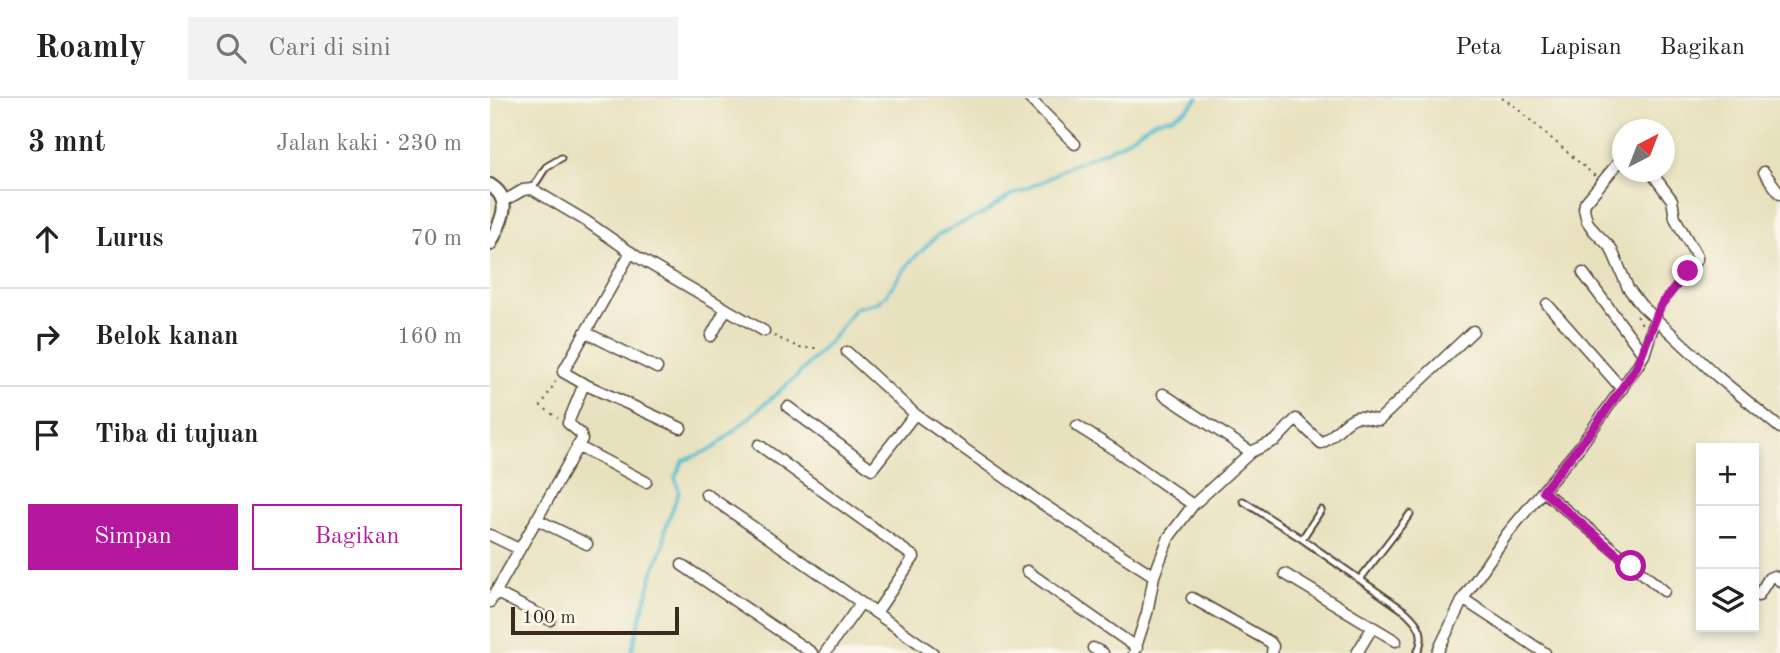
<!DOCTYPE html>
<html lang="id">
<meta charset="utf-8">
<style>
:root{--surface:#fff;--page:#f2f2f2;--text:#222;--muted:#767676;--line:#e0e0e0;--accent:#b5179e}
body{margin:0;font-family:"Old Standard TT",serif;background:var(--page);color:var(--text)}
.controls{position:absolute;right:21px;bottom:21px;display:grid;overflow:hidden;border-radius:0px;box-shadow:0 4px 10px #0003}
.controls button{width:63px;height:63px;display:grid;place-items:center;padding:0;border:0;border-bottom:2px solid var(--line);background:var(--surface);color:var(--text);font:35px sans-serif}
.compass{position:absolute;left:1122px;top:21px;width:63px;height:63px;border-radius:50%;background:var(--surface);box-shadow:0 4px 10px #0003;rotate:42deg}
.scale{position:absolute;left:21px;bottom:18px;width:168px;box-sizing:border-box;padding-left:7px;border:4px solid #3b2a1e;border-top:0;font-size:19px;line-height:24px;white-space:nowrap;color:#3b2a1e;-webkit-text-stroke:5px #fbf7ec;paint-order:stroke}
.stop{position:absolute;width:21px;height:21px;margin:-16px;border:5px solid #b5179e;border-radius:50%;background:#fff}
.stop.end{background:#b5179e;border-color:#fff;box-shadow:0 2px 7px #0008}
.list{margin:0;padding:0;list-style:none}
h2{display:flex;justify-content:space-between;align-items:center;height:91px;margin:0;padding:0 28px;font-size:30px}
h2 small{font-size:23px;font-weight:400;color:var(--muted)}
.list li{display:grid;grid-template-columns:46px 1fr auto;gap:21px;align-items:center;box-sizing:border-box;height:98px;padding:0 28px;border-top:2px solid var(--line)}
.list b{display:block;font-size:26px;white-space:nowrap}
.list em{font-size:23px;font-style:normal;color:var(--muted)}
.actions{display:flex;gap:14px;padding:21px 28px}
.actions a{flex:1;padding:16px 0;border:2px solid var(--accent);border-radius:0px;text-align:center;font-size:24px;color:var(--accent)}
.actions .main{background:var(--accent);color:#fff}
.icon{flex:none;width:38px;height:38px;fill:none;stroke:currentColor;stroke-width:2;stroke-linecap:round;stroke-linejoin:round}
.map{position:relative;flex:none;width:1290px;height:555px;overflow:hidden}
header{display:flex;align-items:center;gap:42px;box-sizing:border-box;height:98px;padding:0 35px;background:var(--surface);border-bottom:2px solid var(--line)}
header strong{font-size:33px}
nav{display:flex;gap:38px;margin-inline-start:auto;font-size:24px}
.search{width:490px;height:63px;background:var(--page);display:flex;align-items:center;gap:18px;box-sizing:border-box;padding:0 24px;border-radius:0px;color:var(--muted);font-size:26px}
main{display:flex}
aside{flex:1;background:var(--surface)}
.map>svg:first-child{display:block}
.lines{fill:none;stroke-linecap:round;stroke-linejoin:round}
.stream{stroke:#53bcd0;stroke-width:3.5}
.service-casing{stroke:#554536;stroke-width:9}
.minor-casing{stroke:#554536;stroke-width:13}
.tertiary-casing{stroke:#554536;stroke-width:16}
.path{stroke:#554536;stroke-width:2;stroke-dasharray:2 5;stroke-linecap:butt}
.service{stroke:#fff;stroke-width:5}
.minor{stroke:#fff;stroke-width:10}
.tertiary{stroke:#fff;stroke-width:12}
.route{stroke:#b5179e;stroke-width:9}
</style>
<header>
<strong>Roamly</strong>
<div class="search"><svg class="icon" aria-label="search" viewBox="0 0 24 24"><circle cx="10" cy="10" r="6"/><path d="M15 15l6 6"/></svg>Cari di sini</div>
<nav><a>Peta</a><a>Lapisan</a><a>Bagikan</a></nav>
</header>
<main>
<aside>
<h2>3 mnt<small>Jalan kaki · 230 m</small></h2>
<ul class="list">
<li><svg class="icon" aria-label="ahead" viewBox="0 0 24 24"><path d="M12 20V5M6 11l6-6 6 6"/></svg><div><b>Lurus</b></div><em>70 m</em></li>
<li><svg class="icon" aria-label="right" viewBox="0 0 24 24"><path d="M7 20v-9h11M14 6l5 5-5 5"/></svg><div><b>Belok kanan</b></div><em>160 m</em></li>
<li><svg class="icon" aria-label="arrive" viewBox="0 0 24 24"><path d="M6 21V4h12l-3 4 3 4H6"/></svg><div><b>Tiba di tujuan</b></div></li>
</ul>
<div class="actions"><a class="main">Simpan</a><a>Bagikan</a></div>
</aside>
<div class="map">
<svg width="1290" height="555" viewBox="0 0 1290 555">
<rect width="100%" height="100%" fill="#fbf7ec"/>
<filter id="ink" filterUnits="userSpaceOnUse"><feTurbulence type="fractalNoise" baseFrequency=".0143" numOctaves="2"/><feDisplacementMap in="SourceGraphic" scale="14" xChannelSelector="R" yChannelSelector="G"/><feConvolveMatrix kernelMatrix="1 2 1 2 8 2 1 2 1" color-interpolation-filters="sRGB"/></filter>
<filter id="wash" filterUnits="userSpaceOnUse"><feTurbulence type="fractalNoise" baseFrequency=".00686" numOctaves="4" result="noise"/><feDisplacementMap in="SourceGraphic" scale="28" xChannelSelector="R" yChannelSelector="G"/><feGaussianBlur stdDeviation="1.57" result="paint"/><feColorMatrix in="noise" values="0 0 0 0 0 0 0 0 0 0 0 0 0 0 0 0 0 1.4 0 .05"/><feComposite in="paint" operator="in"/></filter>
<g filter="url(#wash)">
<rect width="100%" height="100%" fill="#e8e1be"/>
<g class="lines">
<!-- stream -->
<path class="stream" d="M141 555 163 474 174 446 175 432 189 393 185 379 193 363 224 350 307 278 347 235 365 210 388 204 396 197 420 164 448 137 496 114 521 97 554 83 573 71 631 46 664 23 682 19 697 11 708 0"/>
</g>
</g>
<g filter="url(#ink)">
<g class="lines">
<defs>
<path id="service" d="M42 91 56 69 71 60
M753 403 812 441 916 514C930 527 936 537 927 555
M812 441 831 412
M870 481 920 416"/>
<path id="minor" d="M539 0 585 46
M1132 60 1095 105 1094 111 1097 123 1104 133 1121 150 1138 190 1151 207 1228 279 1290 330
M1161 74 1182 102 1185 120 1207 159V161L1198 173
M1274 74 1290 96
M14 103 33 92 42 91 96 123 149 160 274 233
M141 154 73 274 94 286 191 330
M1093 175 1154 257
M1057 206 1132 291
M95 234 167 270
M221 238 236 211
M357 254 425 316 551 405 664 478
M673 296 761 354
M298 309 382 371 425 316
M587 328 625 352 703 407
M269 347 424 459 386 515
M87 348 156 384
M1053 393 1174 493
M216 396 443 555
M46 421 97 446
M0 437 29 451
M192 467 322 555
M537 473 647 550
M795 476 906 543
M5 494 60 522
M1268 498 1279 480 1284 478 1290 483
M702 500 780 544 783 548 782 555
M0 504 92 341 91 336 78 325 94 286
M603 550 613 555
M335 555 371 505
M644 555 657 515 664 478 679 439 703 407 761 354 786 342 806 321 831 345C844 340 853 323 866 319 874 317 882 323 889 322L983 233
M867 555 882 530
M947 555 973 501
M1055 555 973 501 1017 436 1091 347 1146 270 1154 257 1166 219"/>
<path id="tertiary" d="M0 87C25 103 10 125 0 146"/>
</defs>
<!-- service casing -->
<use href="#service" class="service-casing"/>
<!-- minor casing -->
<use href="#minor" class="minor-casing"/>
<!-- tertiary casing -->
<use href="#tertiary" class="tertiary-casing"/>
<!-- path -->
<path class="path" d="M1012 0 1024 8 1105 78
M1171 209 1191 183
M1147 218 1153 228
M284 238 310 250H326
M66 283 51 308 68 320"/>
<!-- service -->
<use href="#service" class="service"/>
<!-- minor -->
<use href="#minor" class="minor"/>
<!-- tertiary -->
<use href="#tertiary" class="tertiary"/>
</g>
</g>
<g class="lines" filter="url(#ink)">
<!-- route -->
<path class="route" d="M1141 468 1053 393 1103 331 1146 270 1171 207 1198 173"/>
</g>
</svg>
<div class="controls">
<button>+</button>
<button>−</button>
<button><svg class="icon" aria-label="layers" viewBox="0 0 24 24"><path d="M12 4l9 5-9 5-9-5zM3 14l9 5 9-5"/></svg></button>
</div>
<svg class="compass" viewBox="-18 -18 36 36"><path d="M0-13l5 13h-10z" fill="#e53935"/><path d="M0 13l5-13h-10z" fill="#767676"/></svg>
<div class="scale">100 m</div>
<div class="stop" style="left:1141px;top:468px"></div>
<div class="stop end" style="left:1198px;top:173px"></div>
</div>
</main>
